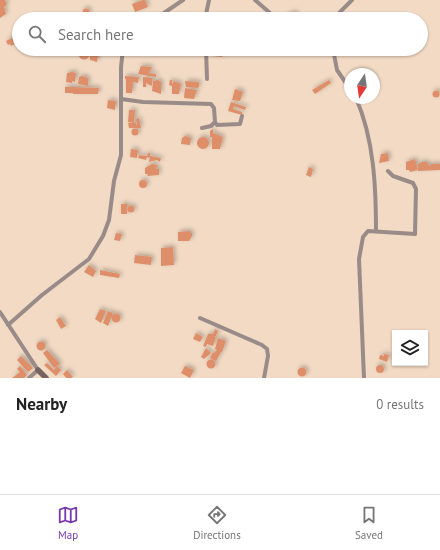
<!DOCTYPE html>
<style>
:root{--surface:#fff;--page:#f6f6f6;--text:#222;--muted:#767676;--line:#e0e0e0;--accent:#7a3aaf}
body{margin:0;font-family:"PT Sans",sans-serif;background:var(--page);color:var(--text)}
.controls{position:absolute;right:12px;bottom:12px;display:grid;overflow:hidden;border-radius:0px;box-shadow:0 1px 3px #0004}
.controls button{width:36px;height:36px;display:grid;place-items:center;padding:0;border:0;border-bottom:1px solid var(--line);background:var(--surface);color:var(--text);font:20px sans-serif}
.compass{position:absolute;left:344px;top:68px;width:36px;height:36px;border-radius:50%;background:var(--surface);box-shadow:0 1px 3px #0004;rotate:193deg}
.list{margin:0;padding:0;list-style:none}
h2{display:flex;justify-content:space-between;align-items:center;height:52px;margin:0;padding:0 16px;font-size:17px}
h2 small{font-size:13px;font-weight:400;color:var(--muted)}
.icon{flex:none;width:22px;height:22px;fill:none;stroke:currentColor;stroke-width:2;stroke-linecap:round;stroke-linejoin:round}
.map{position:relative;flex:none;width:440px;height:378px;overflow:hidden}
.search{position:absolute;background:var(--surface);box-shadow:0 1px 3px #0004;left:12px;right:12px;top:12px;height:44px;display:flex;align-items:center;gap:10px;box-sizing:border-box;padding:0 14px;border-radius:22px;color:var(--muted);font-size:15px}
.sheet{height:116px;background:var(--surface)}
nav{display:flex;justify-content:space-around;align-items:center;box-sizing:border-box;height:56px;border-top:1px solid var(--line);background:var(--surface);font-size:11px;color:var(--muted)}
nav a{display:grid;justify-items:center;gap:2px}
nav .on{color:var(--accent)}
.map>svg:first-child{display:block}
.building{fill:#de8f6a;filter:url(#shadow)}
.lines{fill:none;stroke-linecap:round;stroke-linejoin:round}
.street{stroke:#998b88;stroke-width:4}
.secondary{stroke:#77635f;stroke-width:5.5}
</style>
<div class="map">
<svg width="440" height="378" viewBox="0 0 440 378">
<defs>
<filter id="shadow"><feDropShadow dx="2" dy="-2" stdDeviation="2" flood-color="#0004"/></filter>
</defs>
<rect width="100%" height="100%" fill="#f2dac4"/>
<!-- building -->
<path class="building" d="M0 0H5L7 4 4 7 6 14 0 18Z
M143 0H145L148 7 135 12 132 4Z
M82.5 12a3.5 3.5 0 1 1 7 0a3.5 3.5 0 1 1-7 0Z
M295 12 298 19H286V15Z
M18 35V42L11 46 10 44 8 45 6 41Z
M78.5 54a5.5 5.5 0 1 1 11 0a5.5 5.5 0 1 1-11 0Z
M90 49 99 50 97 62 90 60Z
M213 52H223L222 57 212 56Z
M141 66 152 67 149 73 156 74V77L138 74Z
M72 72 76 73 75 82 72 81V83L66 82 67 73Z
M82 76 88 78V86L78 84 79 77Z
M125 76 139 77 138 83 133 82 132 93H126V79H125Z
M143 77 152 78V86L146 83V87H143Z
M158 80 161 82V94L152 91 153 81Z
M170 80H172V84L174 81 181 84 179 94H172V86L169 85Z
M329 80 331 83 315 94 312 90Z
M185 81 198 82 199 83V86L198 88 186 87Z
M65 87H73V93H65Z
M73 87 99 88 98 94H73Z
M185 88 197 90 194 99 184 98Z
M235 89 243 92 240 101 232 100Z
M432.5 94a3.5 3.5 0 1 1 7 0a3.5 3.5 0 1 1-7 0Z
M108 100 116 101 115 110 107 108Z
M231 102 246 107 245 110 234 106 233 109 242 112V115L228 111Z
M129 110H135L134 123 128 122Z
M139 118 141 128H129L128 123H136V125H137L136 119Z
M131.5 132a3.5 3.5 0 1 1 7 0a3.5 3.5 0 1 1-7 0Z
M213 129V133L223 137 220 149H212V137H210V131Z
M185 136 191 138 190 145 181 144 182 138Z
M197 143a6 6 0 1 1 12 0a6 6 0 1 1-12 0Z
M131 149 138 150 137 158 130 157Z
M148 153H150V158L147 157 146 160 138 158 139 155 147 156Z
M388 153 389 161 379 163 381 154Z
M150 156 161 158 160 162 157 160 149 162Z
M415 159 418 170 410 172 409 170H406V162Z
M422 162H427L429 166H431V164H440V170L418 171V164Z
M152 164 157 165 156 169H159V175L147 176 148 174H145V168Z
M309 167 313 169 311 177 306 175Z
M139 184a4 4 0 1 1 8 0a4 4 0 1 1-8 0Z
M121 204H127V214H121Z
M127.5 209a3.5 3.5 0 1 1 7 0a3.5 3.5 0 1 1-7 0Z
M190 231V233H192V236L189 241H178V232Z
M116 233 122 234 120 241 114 240Z
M173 247 174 265 161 266V248Z
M135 255 152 257 151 265 134 263Z
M89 265 96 271 93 277 84 272Z
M100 270 120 274 119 278 100 275Z
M100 309 106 311 101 323 95 319Z
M108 311 113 313 108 326 103 323Z
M111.5 318a4.5 4.5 0 1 1 9 0a4.5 4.5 0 1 1-9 0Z
M60 317 66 326 61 329 56 320Z
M215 329 218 331 216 336H214L216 337 213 346 207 344 206 347 203 346 208 334H213Z
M196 333 203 337 200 342 193 339Z
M218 338 226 341 222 352H221L216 361 210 358 213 352 214 353 217 350 215 349Z
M36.5 346a4.5 4.5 0 1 1 9 0a4.5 4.5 0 1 1-9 0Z
M206 348 211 353 204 359 201 357Z
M47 350 60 364 54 368 43 353Z
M384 354 389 355 387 362 379 359 380 355 384 356Z
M21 356 33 368 28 372 17 360Z
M206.5 364a4.5 4.5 0 1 1 9 0a4.5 4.5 0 1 1-9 0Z
M47 363 54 370 57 366 61 370 56 376 44 365Z
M376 369a4 4 0 1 1 8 0a4 4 0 1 1-8 0Z
M20 366 27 375 24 378H12L20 372 17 369Z
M185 366 194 370 190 378 181 373Z
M297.5 372a4.5 4.5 0 1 1 9 0a4.5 4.5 0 1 1-9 0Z
M67 370 73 377 71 378H66L63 374Z"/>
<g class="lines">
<!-- street -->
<path class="street" d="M255 0 277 19
M155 19 183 0
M205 19 209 0
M333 19 352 0
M206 49 207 79
M333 49 337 70 350 89
M356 98C374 139 376 187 376 231
M121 99 143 102 211 104 214 108 215 122 211 126 202 128
M215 122 217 125 240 124 242 116
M0 312 38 370 29 378
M200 318 262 345 267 349 268 356 264 378
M8 325 42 295 89 259 103 236 109 220 114 181 121 155V67L123 49
M364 378 359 259 363 237 368 231 415 234 416 189 413 183 393 176 388 171"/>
<!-- secondary -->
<path class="secondary" d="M38 370 46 378"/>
</g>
</svg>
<div class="controls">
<button><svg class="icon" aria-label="layers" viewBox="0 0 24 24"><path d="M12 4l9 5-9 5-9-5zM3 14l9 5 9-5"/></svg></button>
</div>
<svg class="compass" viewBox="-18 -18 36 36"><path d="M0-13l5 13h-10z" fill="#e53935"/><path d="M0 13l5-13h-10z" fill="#767676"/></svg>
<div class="search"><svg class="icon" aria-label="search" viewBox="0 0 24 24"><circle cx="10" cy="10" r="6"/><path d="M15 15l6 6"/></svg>Search here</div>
</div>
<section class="sheet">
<h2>Nearby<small>0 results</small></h2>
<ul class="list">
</ul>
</section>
<nav>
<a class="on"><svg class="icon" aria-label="map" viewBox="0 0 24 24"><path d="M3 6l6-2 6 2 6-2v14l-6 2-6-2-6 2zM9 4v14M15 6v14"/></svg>Map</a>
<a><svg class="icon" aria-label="directions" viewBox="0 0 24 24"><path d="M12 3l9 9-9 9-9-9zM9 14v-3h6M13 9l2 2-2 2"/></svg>Directions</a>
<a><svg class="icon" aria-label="saved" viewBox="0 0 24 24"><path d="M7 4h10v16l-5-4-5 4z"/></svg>Saved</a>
</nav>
